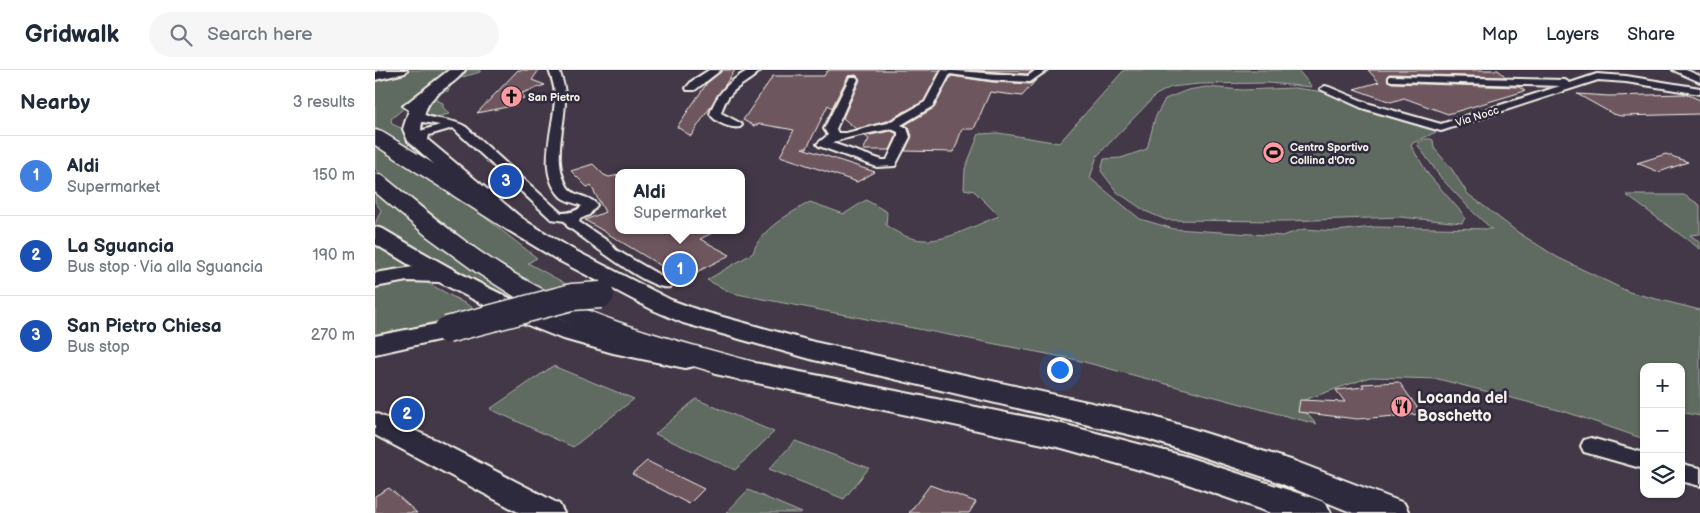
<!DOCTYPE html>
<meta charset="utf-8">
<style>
:root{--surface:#fff;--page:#f6f6f7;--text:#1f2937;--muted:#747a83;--line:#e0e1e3;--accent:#db2777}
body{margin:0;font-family:"Balsamiq Sans",sans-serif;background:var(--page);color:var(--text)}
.controls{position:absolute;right:15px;bottom:15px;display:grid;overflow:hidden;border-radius:10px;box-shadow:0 1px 4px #0004}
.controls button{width:45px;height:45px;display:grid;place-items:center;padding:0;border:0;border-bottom:1px solid var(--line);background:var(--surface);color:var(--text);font:25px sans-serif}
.you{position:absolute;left:684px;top:299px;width:18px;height:18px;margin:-12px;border:4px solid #fff;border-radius:50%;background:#1a73e8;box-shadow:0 0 0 8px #1a73e833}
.badge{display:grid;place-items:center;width:32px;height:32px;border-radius:50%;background:var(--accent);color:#fff;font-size:16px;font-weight:700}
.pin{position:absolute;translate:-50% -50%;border:2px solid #fff;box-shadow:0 1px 5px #0006}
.popup{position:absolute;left:240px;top:99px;width:130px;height:65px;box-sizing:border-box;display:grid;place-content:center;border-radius:10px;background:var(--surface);filter:drop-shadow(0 1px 4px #0005);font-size:16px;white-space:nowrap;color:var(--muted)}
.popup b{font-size:19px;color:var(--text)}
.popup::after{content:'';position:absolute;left:50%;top:100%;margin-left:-10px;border:10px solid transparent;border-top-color:var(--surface)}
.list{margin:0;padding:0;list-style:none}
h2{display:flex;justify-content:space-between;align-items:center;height:65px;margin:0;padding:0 20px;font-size:21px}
h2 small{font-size:16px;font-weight:400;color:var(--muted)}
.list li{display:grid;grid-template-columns:32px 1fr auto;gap:15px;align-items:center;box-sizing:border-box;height:80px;padding:0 20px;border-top:1px solid var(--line)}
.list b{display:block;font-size:19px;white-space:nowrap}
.list p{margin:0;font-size:16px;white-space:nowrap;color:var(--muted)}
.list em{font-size:16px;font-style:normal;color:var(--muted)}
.icon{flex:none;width:28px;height:28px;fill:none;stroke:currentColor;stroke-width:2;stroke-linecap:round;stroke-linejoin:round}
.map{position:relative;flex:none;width:1325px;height:443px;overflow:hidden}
header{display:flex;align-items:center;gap:30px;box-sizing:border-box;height:70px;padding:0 25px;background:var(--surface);border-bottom:1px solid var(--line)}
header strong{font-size:24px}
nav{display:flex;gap:28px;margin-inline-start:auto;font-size:18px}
.search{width:350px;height:45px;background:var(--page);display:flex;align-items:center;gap:12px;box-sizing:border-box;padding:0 18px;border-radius:28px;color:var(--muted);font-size:19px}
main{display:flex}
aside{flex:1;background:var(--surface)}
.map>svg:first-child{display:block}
.green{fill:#5e6b61;stroke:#a9aea4}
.building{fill:#6e575f;stroke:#f4f1e8}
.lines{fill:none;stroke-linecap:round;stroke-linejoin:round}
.street-casing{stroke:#f4f1e8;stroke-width:4}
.secondary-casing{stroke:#f4f1e8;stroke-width:4}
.primary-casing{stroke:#f4f1e8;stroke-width:4}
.highway-casing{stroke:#f4f1e8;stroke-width:3}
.street{fill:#2f2a3d;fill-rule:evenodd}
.secondary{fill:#2f2a3d;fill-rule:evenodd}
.primary{fill:#2f2a3d;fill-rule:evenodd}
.highway{fill:#2f2a3d;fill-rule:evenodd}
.primary-bridge-casing{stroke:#f4f1e8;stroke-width:29;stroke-linecap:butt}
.primary-bridge{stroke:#2f2a3d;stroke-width:26}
.labels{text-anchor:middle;stroke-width:5;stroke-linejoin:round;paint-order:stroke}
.far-poi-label{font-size:11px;font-weight:bold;fill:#f4f1e8;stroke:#2f2a3d;text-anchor:start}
.far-street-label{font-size:11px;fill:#f4f1e8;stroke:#2f2a3d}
.near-poi-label{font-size:16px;font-weight:bold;fill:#f4f1e8;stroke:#2f2a3d;text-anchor:start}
</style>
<header>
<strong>Gridwalk</strong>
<div class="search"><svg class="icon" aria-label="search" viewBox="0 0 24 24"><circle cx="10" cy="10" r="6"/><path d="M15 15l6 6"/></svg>Search here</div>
<nav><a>Map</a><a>Layers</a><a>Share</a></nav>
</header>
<main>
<aside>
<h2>Nearby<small>3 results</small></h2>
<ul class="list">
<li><span class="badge" style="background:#3f7fe0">1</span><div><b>Aldi</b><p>Supermarket</p></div><em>150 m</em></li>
<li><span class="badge" style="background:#1a4fb4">2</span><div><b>La Sguancia</b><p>Bus stop · Via alla Sguancia</p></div><em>190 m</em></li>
<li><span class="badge" style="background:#1a4fb4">3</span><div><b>San Pietro Chiesa</b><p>Bus stop</p></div><em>270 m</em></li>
</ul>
</aside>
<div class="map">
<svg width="1325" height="443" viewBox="0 0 1325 443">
<rect width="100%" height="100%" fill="#423847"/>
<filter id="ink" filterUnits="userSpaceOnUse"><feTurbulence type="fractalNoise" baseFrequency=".02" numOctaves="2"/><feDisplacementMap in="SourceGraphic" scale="10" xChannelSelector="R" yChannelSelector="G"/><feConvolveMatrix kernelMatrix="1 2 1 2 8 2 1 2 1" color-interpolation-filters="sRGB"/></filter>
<g filter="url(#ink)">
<!-- green -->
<path class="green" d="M33 0H74L16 49 17 54 30 60 34 75 32 76 0 58V10Z
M88 0H105V2C90 7 80 6 73 21L67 22 61 30 68 33V37L74 44 58 48 49 45V36Z
M749 0H923L937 17 893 13 824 14 796 17 781 25 722 86 715 108 765 149 799 159 907 166 929 159 960 161 999 157 1117 159 1100 144 1066 108 1042 74C1047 70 1052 67 1058 70L1059 78 1076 98 1093 124 1144 163 1182 187 1254 222 1325 240V346L1306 342V297H1269V369L1191 342 1063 309 995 307 929 330 930 341 941 354 698 289 357 223 332 210 378 183C385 159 414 144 435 132L469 144 491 130 512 142 511 155C552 186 582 162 624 146L599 121 589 119 590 99 604 64 624 63 684 73Z
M831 17 867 20 920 18 957 23 1065 60 1038 73 1036 76 1053 104 1088 144 1090 148 1087 153 1025 147 911 151 791 150 770 141 742 122 726 101 729 89 746 88 772 79 780 48 790 29 813 20Z
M0 74 108 146 162 188 153 193 193 215 175 222 111 186 0 99Z
M0 123 70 181 146 230 135 233 3 158 0 154 6 140 0 132Z
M1251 125H1309L1325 135V164L1315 165 1325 172V179Z
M0 175 36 196 35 197 0 206Z
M15 210 49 211 104 241 0 267V214Z
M178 296 259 329 198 377 115 339Z
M321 329 399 362 360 400 280 364Z
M420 371 494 398 469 429 394 399Z
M373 420 427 443H351Z"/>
<!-- building -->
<path class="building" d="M143 0H164L157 10 170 15 147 23 149 28 141 30 142 35 102 43Z
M348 0H360L316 66 302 57 332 13Z
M456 0H565L549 31 512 51 481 59 468 48 485 10 481 5 473 6 457 38 453 35 432 78H427L500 102 482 112 405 86 419 60 385 54 379 56 368 50 398 6H449L452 1Z
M594 0H658L652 4Z
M993 0H1123L1131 7 1014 4 1012 10 1017 13 1144 17 1150 21 1073 44 1029 28 1016 32 979 19 1004 12Z
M576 6 617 12 655 14 662 9 647 26 615 22 599 59H587L579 82 530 81 537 66 534 57 530 55 559 38Z
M1202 24 1234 26 1311 24 1325 30V44L1246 46 1238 44Z
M516 61 521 63V67L515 80H488L494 69 490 66Z
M1291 84 1313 92 1284 102 1262 93Z
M218 94 229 105 234 107 244 105V160H343L325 169 355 185 308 209 210 150 230 142 216 116 212 117 196 101Z
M1024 312 1047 344 982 349 923 342 925 330 970 332 961 320 989 317 987 314Z
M272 391 329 419 314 434 257 404Z
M555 415 601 432 594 443H534Z
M14 418 42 443H0V426Z"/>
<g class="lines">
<defs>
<path id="street" d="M174 0H184C187 9 190 17 190 26 191 54 177 88 191 114 197 128 214 124 222 135L214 145 205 149 204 152 234 172 241 180 295 211 297 214 295 217C275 222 211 169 192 156L190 151 176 149 78 58 54 65 51 78 47 79 41 75 45 61 65 55 42 51 36 43 37 41H45C52 51 76 47 91 57L186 143C194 143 201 142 207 136 201 133 192 132 186 127 160 101 180 58 180 26 180 17 177 9 174 0Z
M334 0H346L320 20H312L311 18 317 11Z
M374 0H386C369 17 354 16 346 43L365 53 367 55 365 57C355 59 340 52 335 44 341 24 355 10 374 0Z
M567 0 653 6 661 0H672L655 12 617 10 575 4 558 36 526 55 532 58 535 67 520 96 502 97 444 76 442 74 453 65 449 59 475 7H481L483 9 461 59 463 63H471L513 53 550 32ZM516 59 523 62V67L512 90H507L457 73C463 69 505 61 516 59Z
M1298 0H1311L1325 6V12Z
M1222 4 1251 6 1325 18V24L1251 12 1223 10 1066 61 987 38 945 19 950 16 954 17 995 34 1066 54 1185 16 1017 11 1014 10V6L1190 10 1195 13Z
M1216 368 1269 383V399L1209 382 1206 376 1209 370Z
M1306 394 1325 398V416L1306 411Z"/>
<path id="secondary" d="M8 0H32L30 3 0 10V2Z
M0 343 61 370 184 434 189 443H145L0 365Z"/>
<path id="primary" d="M74 0H90C77 19 55 20 49 46 47 53 45 58 47 65L149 150 197 179 296 230 326 241 439 272 776 346 919 391 1029 433 1034 443H978L895 409 773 369 439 290 308 253 278 240 181 189 133 160 33 71 28 59 34 40 28 36Z
M0 157 8 159C75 199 144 238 220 261 253 270 287 273 320 282L324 289 320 296 310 298 238 283 185 268 135 248 64 212 32 211 0 217V203L38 197 0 174Z
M72 252 81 254 85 260 81 266 0 284V266Z
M350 287 687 354 809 386 938 428 951 433 956 443H896L804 411 687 378 340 304 336 297 340 290Z"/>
<path id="highway" d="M0 60 7 62 150 150 153 155 150 160 141 162 132 160 0 75Z
M0 104 8 106C58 147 108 189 165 218 232 254 306 272 379 292L384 300 379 308 368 311 295 289 234 269 174 245 145 230 101 202 53 167 0 122Z"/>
</defs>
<!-- street casing -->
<use href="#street" class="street-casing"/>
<!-- secondary casing -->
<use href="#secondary" class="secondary-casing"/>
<!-- primary casing -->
<use href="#primary" class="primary-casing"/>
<!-- highway casing -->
<use href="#highway" class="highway-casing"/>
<!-- street -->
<use href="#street" class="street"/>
<!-- secondary -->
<use href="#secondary" class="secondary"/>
<!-- primary -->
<use href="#primary" class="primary"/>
<!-- highway -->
<use href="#highway" class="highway"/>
<defs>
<path id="primary-bridge" d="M72 260 197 227 226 225"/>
</defs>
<!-- primary-bridge casing -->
<use href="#primary-bridge" class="primary-bridge-casing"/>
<!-- primary-bridge -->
<use href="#primary-bridge" class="primary-bridge"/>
</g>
</g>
<!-- icons -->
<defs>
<symbol id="church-disc" viewBox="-11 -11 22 22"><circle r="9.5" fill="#ff9aa2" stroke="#2f2a3d"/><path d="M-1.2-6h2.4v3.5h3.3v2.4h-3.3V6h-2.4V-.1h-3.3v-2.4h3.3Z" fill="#111"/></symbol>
<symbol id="stadium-disc" viewBox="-11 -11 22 22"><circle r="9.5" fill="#ff9aa2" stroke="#2f2a3d"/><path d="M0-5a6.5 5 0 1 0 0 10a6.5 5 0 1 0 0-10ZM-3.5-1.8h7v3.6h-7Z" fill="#111"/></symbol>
<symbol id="restaurant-disc" viewBox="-11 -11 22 22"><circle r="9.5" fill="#ff9aa2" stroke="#2f2a3d"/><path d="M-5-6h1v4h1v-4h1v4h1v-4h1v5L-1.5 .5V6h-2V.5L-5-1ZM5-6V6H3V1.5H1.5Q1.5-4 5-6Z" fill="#111"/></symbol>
</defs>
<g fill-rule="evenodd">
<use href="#church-disc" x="124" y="14" width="25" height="25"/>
<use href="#stadium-disc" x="886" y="70" width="25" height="25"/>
<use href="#restaurant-disc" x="1014" y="324" width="25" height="25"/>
</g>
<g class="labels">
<!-- far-poi labels -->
<g class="far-poi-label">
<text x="153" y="31">San Pietro</text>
<text x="915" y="81">Centro Sportivo<tspan x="915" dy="13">Collina d'Oro</tspan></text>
</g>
<!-- far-street labels -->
<g class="far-street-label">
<text transform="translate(1102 46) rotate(-18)" y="4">Via Nocc</text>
</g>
<!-- near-poi labels -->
<g class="near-poi-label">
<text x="1042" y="333">Locanda del<tspan x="1042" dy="18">Boschetto</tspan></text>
</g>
</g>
</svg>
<div class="controls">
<button>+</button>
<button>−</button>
<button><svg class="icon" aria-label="layers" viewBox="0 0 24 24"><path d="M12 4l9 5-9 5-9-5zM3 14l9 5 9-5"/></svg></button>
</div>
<div class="you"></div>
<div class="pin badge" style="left:305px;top:199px;background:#3f7fe0">1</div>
<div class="popup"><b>Aldi</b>Supermarket</div>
<div class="pin badge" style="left:32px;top:344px;background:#1a4fb4">2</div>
<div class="pin badge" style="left:131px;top:111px;background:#1a4fb4">3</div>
</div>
</main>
